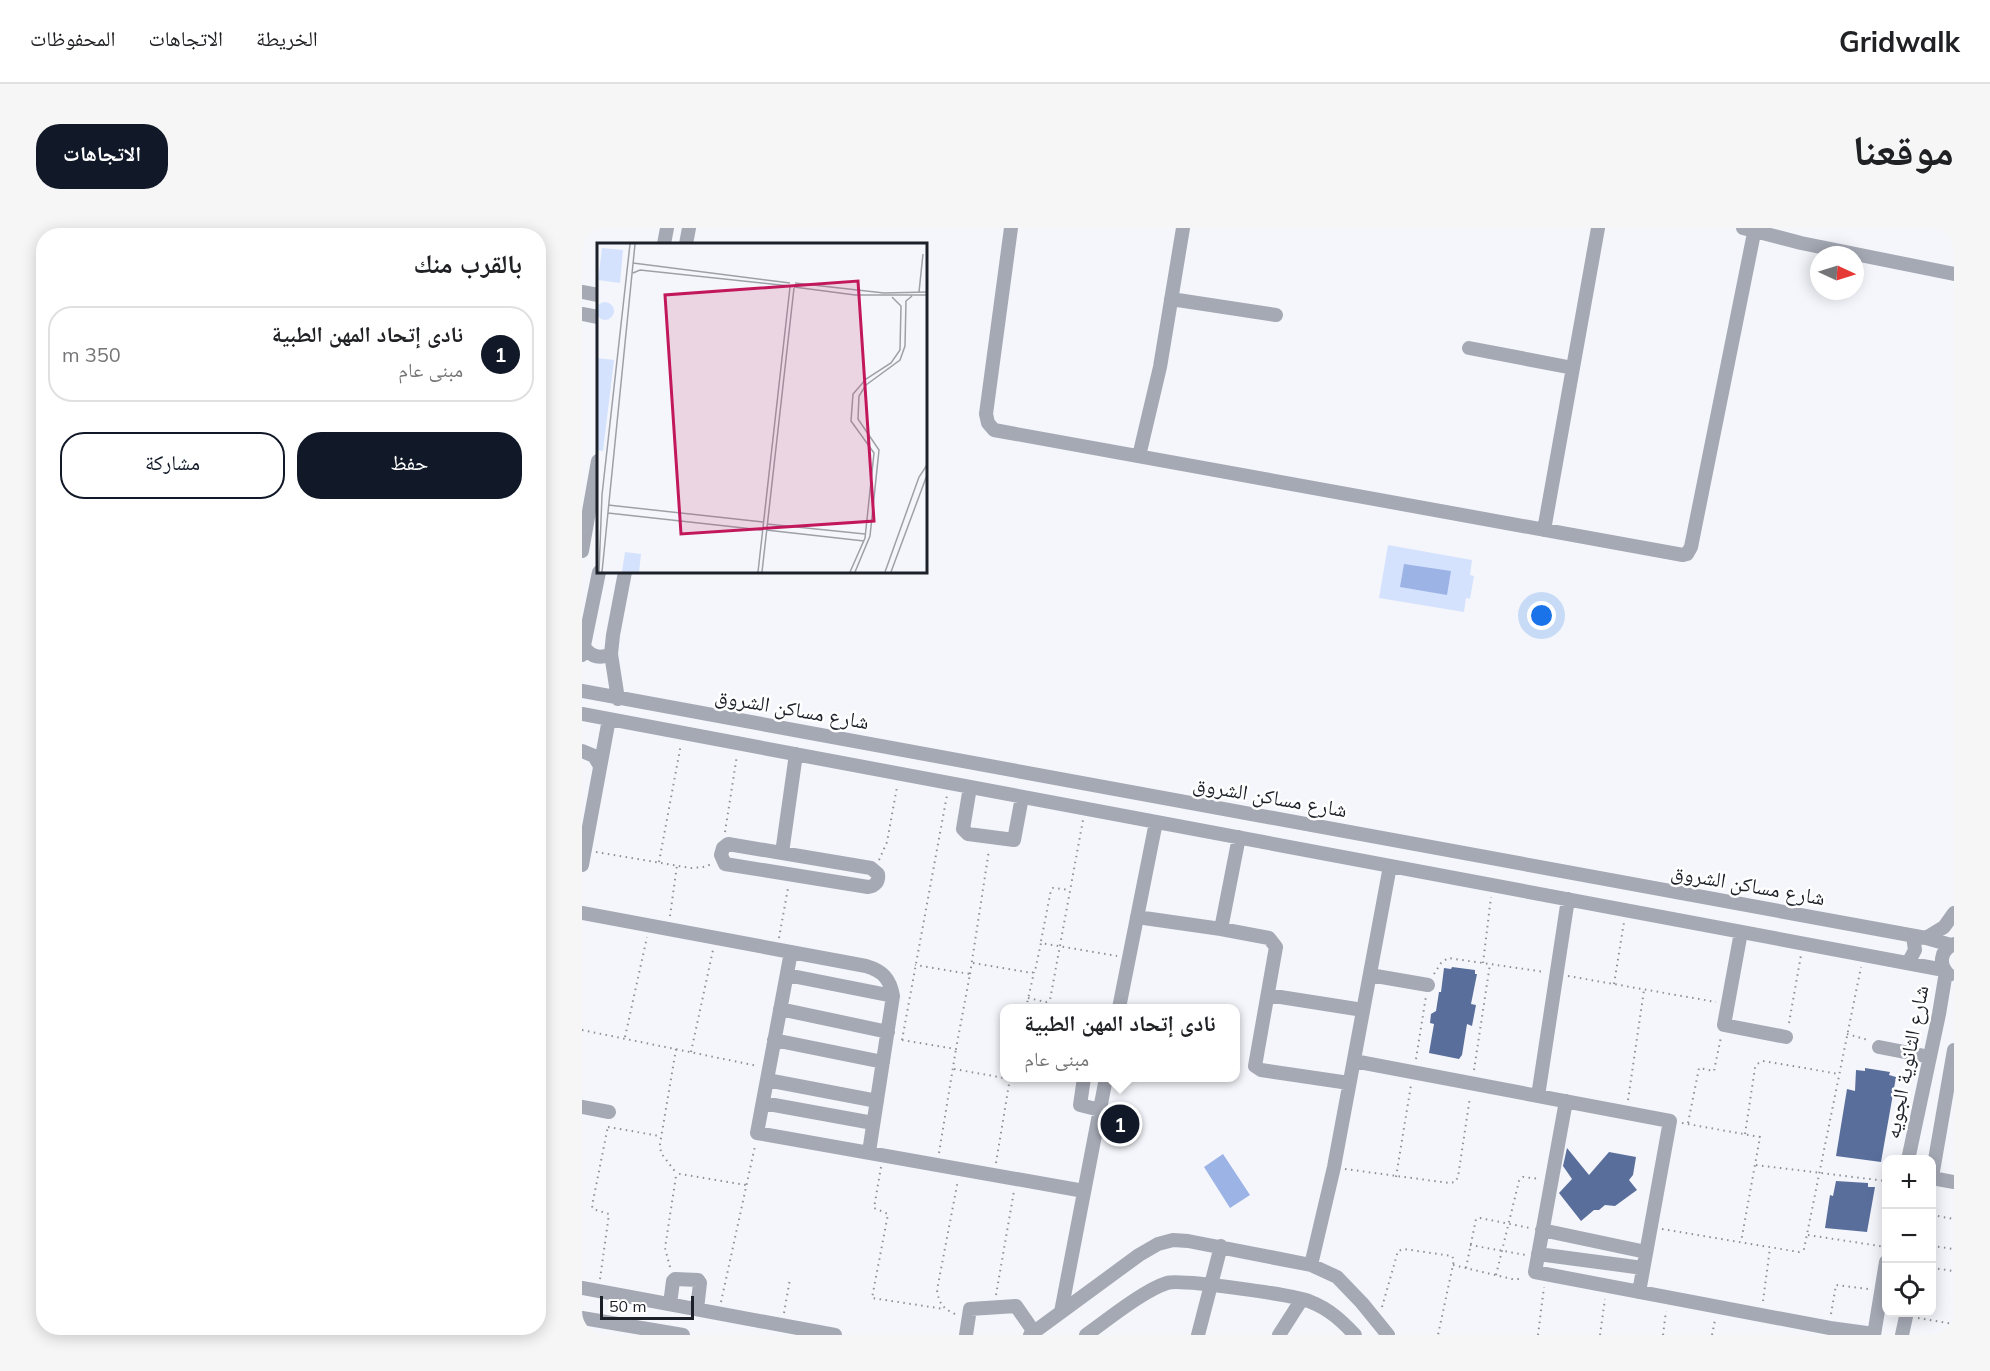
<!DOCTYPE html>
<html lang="ar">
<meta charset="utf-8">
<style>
:root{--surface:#fff;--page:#f6f6f6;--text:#202124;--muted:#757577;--line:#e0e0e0;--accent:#111827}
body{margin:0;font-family:Mulish,"Noto Naskh Arabic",sans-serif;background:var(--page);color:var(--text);direction:rtl}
.controls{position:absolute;right:18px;bottom:18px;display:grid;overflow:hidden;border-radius:12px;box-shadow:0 3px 15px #0003}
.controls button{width:54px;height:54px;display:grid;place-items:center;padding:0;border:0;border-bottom:2px solid var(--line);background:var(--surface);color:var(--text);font:30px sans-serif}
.compass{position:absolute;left:1228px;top:18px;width:54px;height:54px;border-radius:50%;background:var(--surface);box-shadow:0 3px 15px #0003;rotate:94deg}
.scale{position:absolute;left:18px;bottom:15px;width:94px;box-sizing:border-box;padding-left:6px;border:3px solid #1c2028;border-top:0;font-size:16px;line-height:21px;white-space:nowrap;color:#1c2028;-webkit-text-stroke:4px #fff;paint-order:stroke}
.you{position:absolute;left:960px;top:388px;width:21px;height:21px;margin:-15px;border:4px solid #fff;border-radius:50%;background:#1a73e8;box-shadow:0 0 0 9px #1a73e833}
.badge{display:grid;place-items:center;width:39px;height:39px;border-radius:50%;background:var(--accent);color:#fff;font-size:20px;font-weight:700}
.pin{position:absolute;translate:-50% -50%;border:3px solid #fff;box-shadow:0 2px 6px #0006}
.popup{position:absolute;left:418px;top:776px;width:240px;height:78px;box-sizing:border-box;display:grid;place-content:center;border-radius:12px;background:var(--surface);filter:drop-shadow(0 2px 4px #0005);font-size:20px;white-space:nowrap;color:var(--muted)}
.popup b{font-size:22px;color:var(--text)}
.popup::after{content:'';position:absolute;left:50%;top:100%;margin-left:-12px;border:12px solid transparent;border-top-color:var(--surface)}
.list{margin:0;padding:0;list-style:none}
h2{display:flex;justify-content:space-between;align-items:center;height:78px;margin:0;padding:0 24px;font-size:26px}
h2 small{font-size:20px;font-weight:400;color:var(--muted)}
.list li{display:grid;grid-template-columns:39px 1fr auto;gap:18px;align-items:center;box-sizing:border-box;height:96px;margin:0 12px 12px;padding:0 12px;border:2px solid var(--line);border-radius:24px}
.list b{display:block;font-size:22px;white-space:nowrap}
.list p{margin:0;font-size:20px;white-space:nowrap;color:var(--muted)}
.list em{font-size:20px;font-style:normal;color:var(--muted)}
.actions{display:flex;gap:12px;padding:18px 24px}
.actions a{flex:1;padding:14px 0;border:2px solid var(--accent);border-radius:24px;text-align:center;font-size:21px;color:var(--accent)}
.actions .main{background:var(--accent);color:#fff}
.icon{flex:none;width:33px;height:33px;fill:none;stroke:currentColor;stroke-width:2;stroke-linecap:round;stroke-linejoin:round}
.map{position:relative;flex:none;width:1372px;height:1107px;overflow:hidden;direction:ltr;border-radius:24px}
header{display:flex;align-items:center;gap:36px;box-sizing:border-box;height:84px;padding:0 30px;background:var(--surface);border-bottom:2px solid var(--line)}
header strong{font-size:28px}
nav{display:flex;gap:33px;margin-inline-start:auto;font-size:21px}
.intro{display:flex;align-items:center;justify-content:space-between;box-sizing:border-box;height:144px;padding:0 36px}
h1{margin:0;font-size:42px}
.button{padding:15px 27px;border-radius:24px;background:var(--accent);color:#fff;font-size:21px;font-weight:700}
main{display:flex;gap:36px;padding:0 36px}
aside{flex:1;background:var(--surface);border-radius:24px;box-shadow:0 3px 15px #0003}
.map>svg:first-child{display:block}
.green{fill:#d5e2fd}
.water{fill:#9cb3e6}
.building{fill:#5a6e9c}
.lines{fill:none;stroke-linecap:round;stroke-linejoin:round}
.path{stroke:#8d9096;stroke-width:2;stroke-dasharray:1.5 4.5;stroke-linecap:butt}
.minor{stroke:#a5a9b4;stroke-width:14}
.labels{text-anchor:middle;stroke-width:5;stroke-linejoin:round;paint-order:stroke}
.street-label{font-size:21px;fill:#1c2028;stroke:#fff}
.inset-road{fill:none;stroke:#9ea0a7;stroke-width:1.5}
.view{fill:#c2185b;fill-opacity:0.15;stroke:#c2185b;stroke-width:3}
.inset-edge{fill:none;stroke:#1c2028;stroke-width:3}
</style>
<header>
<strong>Gridwalk</strong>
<nav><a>الخريطة</a><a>الاتجاهات</a><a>المحفوظات</a></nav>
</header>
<div class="intro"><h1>موقعنا</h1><a class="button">الاتجاهات</a></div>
<main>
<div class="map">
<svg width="1372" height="1107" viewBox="0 0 1372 1107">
<rect width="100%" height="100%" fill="#f4f6fb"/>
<!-- green -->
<path class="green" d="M806 317 890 332 888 347 892 348 888 371 884 370 882 384 797 370Z"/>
<!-- water -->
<path class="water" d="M822 336 869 343 865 367 818 359Z
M641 926 668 967 648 980 622 939Z"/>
<!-- building -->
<path class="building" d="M870 739 893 742V746H895L889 776 894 777 890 798 885 796 880 827 877 831 847 825 852 796 848 795 849 786 854 783 857 764H859L862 740 869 741Z
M1283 840 1308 844 1307 847 1314 849 1299 934 1254 928 1265 861 1273 863 1274 842 1283 843Z
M985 920 1007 947 1027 924 1054 929 1051 947 1047 952 1055 962 1033 978 1023 977 1017 982H1012L999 993 977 965 990 951 981 938Z
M1254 953 1286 955V959H1293L1285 1004 1243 1000 1248 967 1251 968Z"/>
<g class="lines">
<!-- path -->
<path class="path" d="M143 604 155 527
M14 624 109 640 121 639 130 636
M297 632 305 614 315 559
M77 634 99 516
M88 688 95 637
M197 710 206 660
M459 713 469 662 471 660 488 662
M391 735 450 745 453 743 459 715 535 728
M901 735 909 669
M388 746 407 622
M852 746 859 735 866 730 963 744
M986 748 1134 774
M1032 756 1042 694
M446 770 464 774 468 772 501 592
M444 780 452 744
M1207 795 1219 727
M0 802 176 838
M1265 806 1286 812
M43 809 65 709
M320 812 365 567
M320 812 374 821 388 746 333 737
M94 821 78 916 79 925 95 946
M109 824 131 722
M834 831 844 768
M372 841 428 851
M892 842 908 736
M1046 872 1062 762
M1100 895 1178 909 1159 1014
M1106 895 1117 840 1132 843 1139 809
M26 899 78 908
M1163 906 1173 840 1175 836 1181 833 1257 846
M357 925 374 821
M414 935 428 850
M1174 937 1304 953
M299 939 292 980 306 986 290 1070 362 1081
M763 941 867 955 873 954 876 949 888 869
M814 949 829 857
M1350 987 1372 991
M1080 1001 1211 1023 1217 1024 1222 1021 1279 739
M1226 1007 1304 1019
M888 1017 944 1027
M1350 1018 1372 1021
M871 1037 930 1051H941
M88 1039 83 1020 94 948 98 946 164 957
M884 1040 894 991 898 990 948 1000
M1350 1040 1372 1043
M914 1047 937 953 941 949 958 951
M18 1051 27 986 11 981 10 978 26 898
M414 1067 432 963
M1181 1073 1188 1020
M139 1074 173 918
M800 1079 816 1023 822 1021 870 1028 872 1032 856 1107
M202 1085 208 1051
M373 1086C360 1080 357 1075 355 1062L376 952
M1249 1086 1254 1057 1286 1061
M1336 1090 1372 1096
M956 1107 962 1059
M1018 1107 1023 1071
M1081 1107 1084 1083
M1130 1107 1133 1092"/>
<!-- minor -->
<path class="minor" d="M429 0 404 186 406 195 412 202 1101 327 1105 326 1109 319 1173 0
M1161 0 1219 15 1372 46
M82 16 85 0
M104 16 107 0
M0 64 16 67
M589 71 694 87
M0 86 16 89
M887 120 991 140
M557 228 578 139 601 0
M962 302 1016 0
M0 323 16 233
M2 419C9 429 18 431 29 426
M0 427 17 344
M0 463 1344 710 1369 717
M36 471 29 426 31 407 43 344
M0 486 1362 742
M0 523 12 528 18 538
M388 559 381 601 386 606 432 612 440 569
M657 609 639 701 687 710 694 719 673 838 679 842 767 855
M146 616 289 640 296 646C297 653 294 658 286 659L143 636 139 627 141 620Z
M200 625 214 526
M0 637 27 491
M0 685 284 738C301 743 308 751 311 768L287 924
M555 689 639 701
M1159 704 1142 797 1204 809
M1344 710 1362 699 1372 685
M209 724 175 905 502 963
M1326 735 1333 722 1331 708
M205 747 311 768
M788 747 846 757
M1367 747C1356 737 1358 722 1372 716
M686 767 781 782
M537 780 574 594
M198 781 306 804
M192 812 301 834
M1297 819 1348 829
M772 833 1088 893 1057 1064
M502 850 498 877 518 882
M185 852 295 873
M956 868 986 671
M984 873 953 1044 1248 1100 1292 1106
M181 875 291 895
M0 879 27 884
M1326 932 1357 786 1364 744
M1350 949 1372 822
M1350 950 1372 954
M960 1002 1064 1024
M956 1026 1061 1040
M729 1037 752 939 808 638
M0 1060 253 1107
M88 1076 91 1053 93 1051 116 1052 118 1055 115 1081
M479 1084 524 850
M0 1090 101 1107
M384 1107 388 1081 434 1078 452 1104
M448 1107 557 1027 576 1016 591 1012 606 1013 729 1037 755 1049 780 1075 806 1107
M504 1107C524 1093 562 1062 585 1055 599 1051 714 1067 729 1074 747 1081 760 1093 773 1107
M616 1107 639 1018
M697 1107 720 1071
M1292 1107 1304 1034
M1320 1107 1325 1084"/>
</g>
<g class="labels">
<!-- street labels -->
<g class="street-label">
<text transform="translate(210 481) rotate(10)" y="7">شارع مساكن الشروق</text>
<text transform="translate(688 569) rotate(10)" y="7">شارع مساكن الشروق</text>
<text transform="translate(1166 657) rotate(10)" y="7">شارع مساكن الشروق</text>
<text transform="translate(1325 834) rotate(-79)" y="7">شارع الثانوية الجويه</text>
</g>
</g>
<!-- overview -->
<g transform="translate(15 15)">
<rect width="330" height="330" fill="#f4f6fb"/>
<path d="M5 5 26 7 23 40 1 37ZM-1 68a9 9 0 1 1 18 0a9 9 0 1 1-18 0ZM0 115 17 117 6 208 0 207ZM28 309 44 311 42 329H25Z" fill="#d5e2fd"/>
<path class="inset-road" d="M36 20 193 40M36 30 43 27 193 43M198 40 287 50 330 49M197 44 258 52H330M322 49 326 11M11 262 166 279M11 270 165 287M170 281 268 291M169 287 267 298M2 329 5 252 33 1M5 329 38 1M161 329 193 44M165 329 197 45M253 329 268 295 277 210 254 178 256 151 269 136 294 120 303 107 304 63 295 54M258 329 273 293 282 207 261 176 262 153 269 142 303 117 308 103 309 58 315 53M288 329 322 234 330 222M294 329 330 232"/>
<path class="view" d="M261 38 277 278 84 291 68 52Z"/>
<rect width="330" height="330" class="inset-edge"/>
</g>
</svg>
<div class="controls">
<button>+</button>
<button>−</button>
<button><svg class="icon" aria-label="locate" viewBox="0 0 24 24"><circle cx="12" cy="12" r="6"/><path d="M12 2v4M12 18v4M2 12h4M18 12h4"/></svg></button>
</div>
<svg class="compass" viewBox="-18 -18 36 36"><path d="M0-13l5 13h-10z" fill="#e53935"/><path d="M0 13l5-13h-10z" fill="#757577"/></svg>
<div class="scale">50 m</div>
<div class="you"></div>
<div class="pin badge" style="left:538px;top:896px">1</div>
<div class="popup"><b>نادى إتحاد المهن الطبية</b>مبنى عام</div>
</div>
<aside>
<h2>بالقرب منك<small></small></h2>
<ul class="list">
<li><span class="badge">1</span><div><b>نادى إتحاد المهن الطبية</b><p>مبنى عام</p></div><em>350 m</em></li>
</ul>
<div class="actions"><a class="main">حفظ</a><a>مشاركة</a></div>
</aside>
</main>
